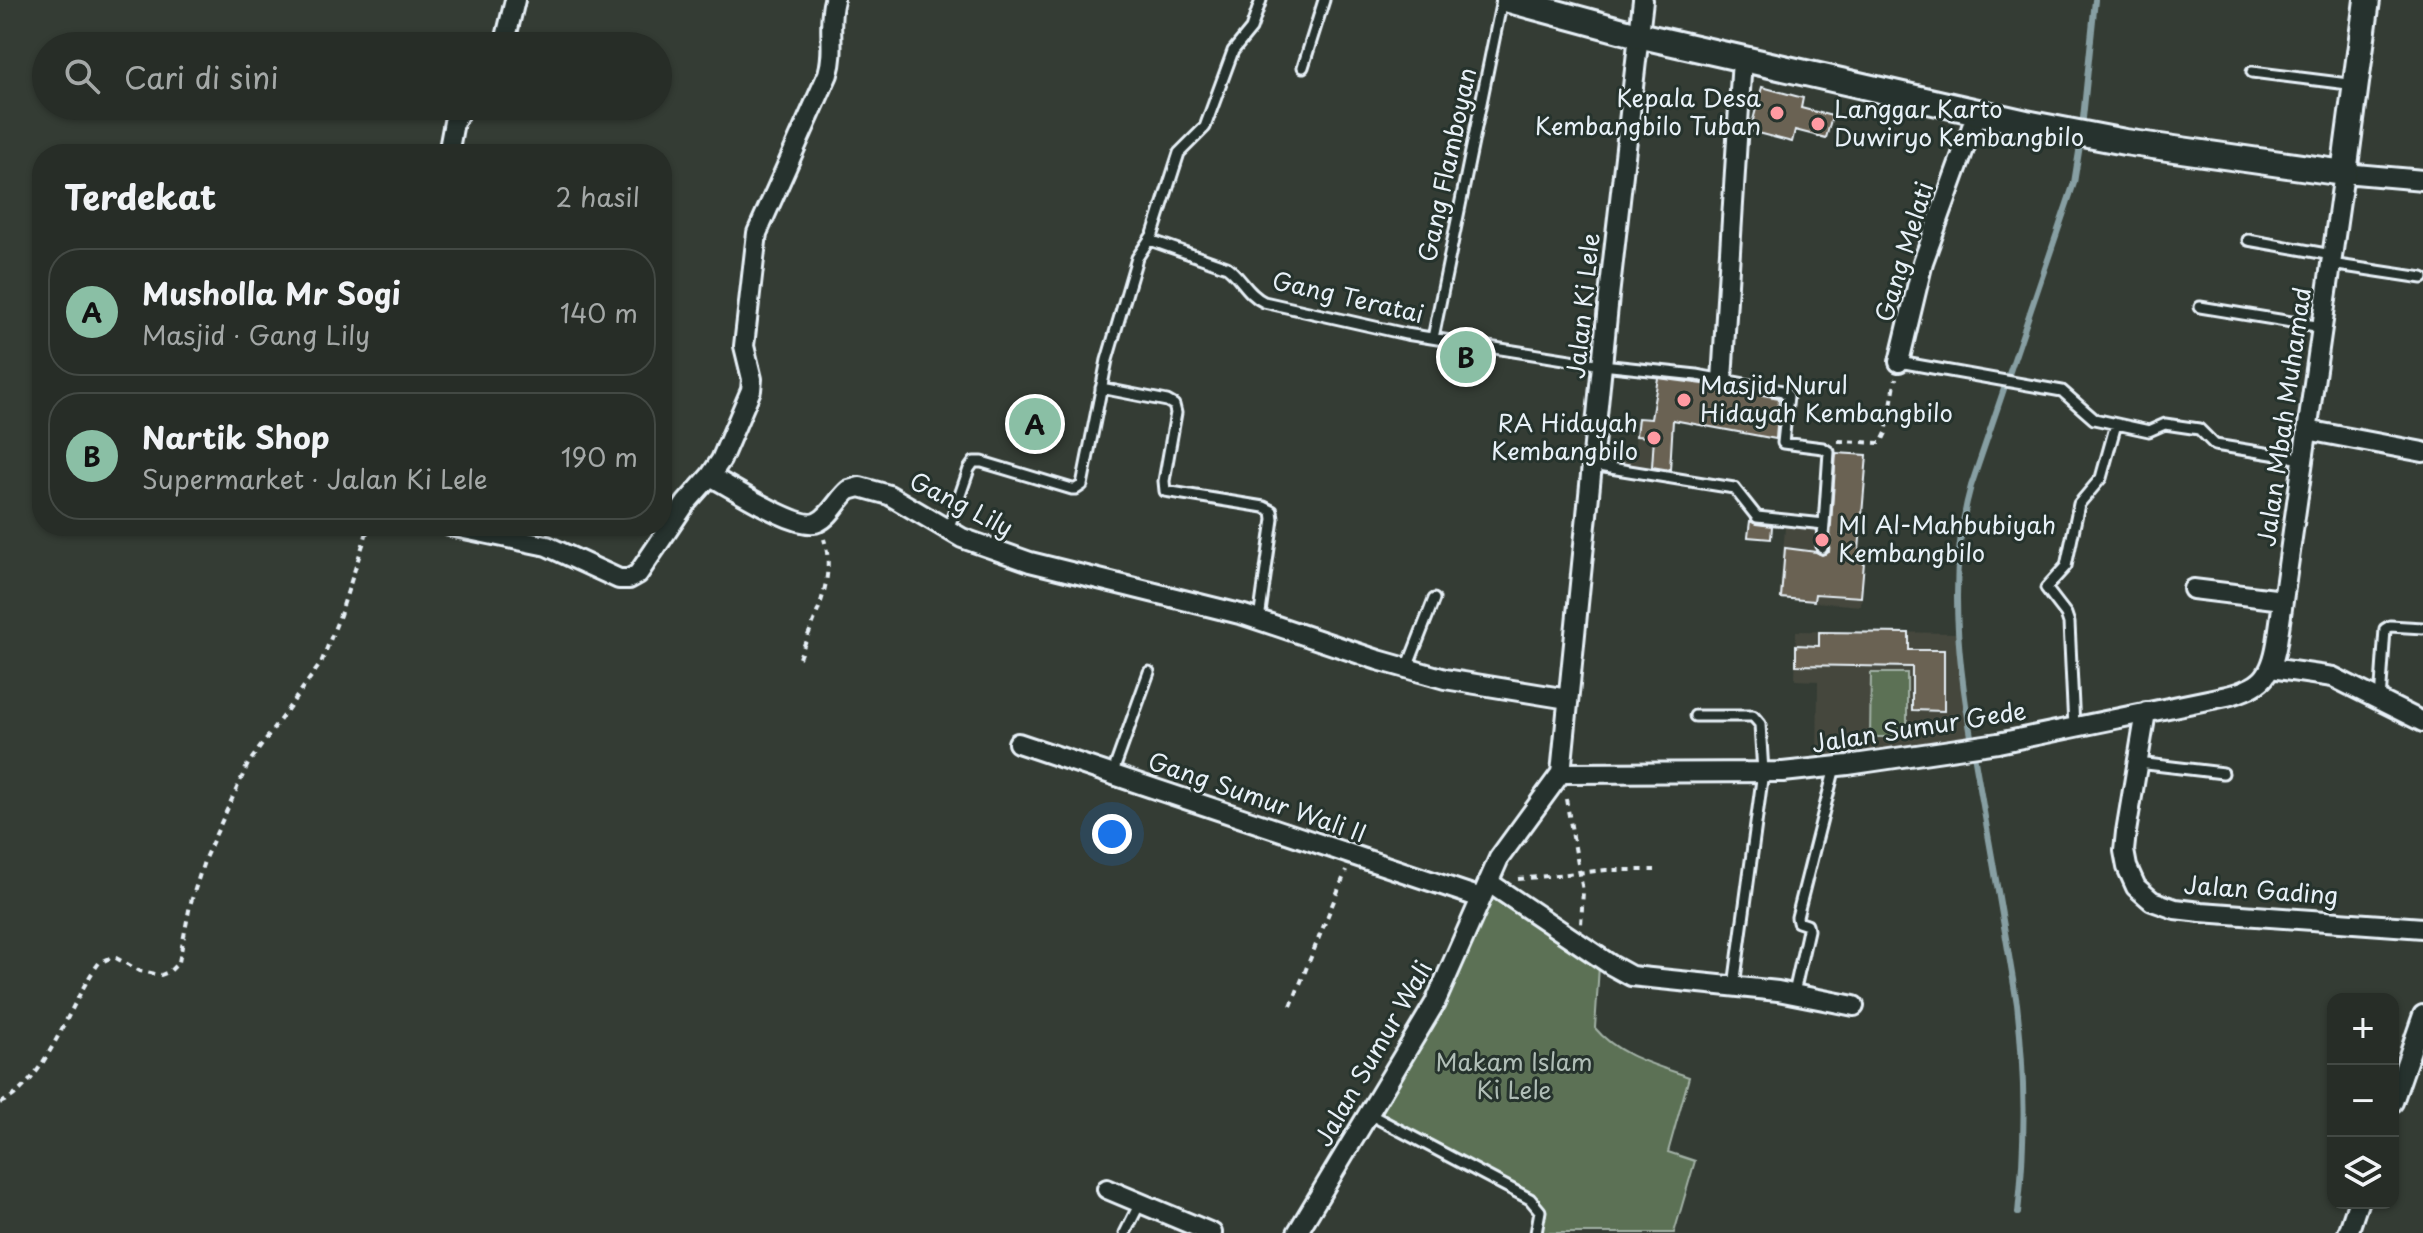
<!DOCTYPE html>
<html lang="id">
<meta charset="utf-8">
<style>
:root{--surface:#272d27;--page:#2f352f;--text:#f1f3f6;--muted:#a4a8a7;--line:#434944;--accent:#8abfa5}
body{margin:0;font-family:"Playpen Sans",sans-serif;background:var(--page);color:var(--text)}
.controls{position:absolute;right:24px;bottom:24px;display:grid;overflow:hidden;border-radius:16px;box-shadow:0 2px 6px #0004}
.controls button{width:72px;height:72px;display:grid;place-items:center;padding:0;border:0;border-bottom:2px solid var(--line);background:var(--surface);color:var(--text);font:40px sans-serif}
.you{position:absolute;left:1112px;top:834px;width:28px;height:28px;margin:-20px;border:6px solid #fff;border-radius:50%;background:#1a73e8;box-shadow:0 0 0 12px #1a73e833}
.badge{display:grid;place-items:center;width:52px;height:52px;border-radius:50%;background:var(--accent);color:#111;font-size:26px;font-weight:700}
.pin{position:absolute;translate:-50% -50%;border:4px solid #fff;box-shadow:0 2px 8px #0006}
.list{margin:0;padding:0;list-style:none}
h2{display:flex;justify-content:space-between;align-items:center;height:104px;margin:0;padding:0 32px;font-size:34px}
h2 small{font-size:26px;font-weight:400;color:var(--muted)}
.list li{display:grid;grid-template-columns:52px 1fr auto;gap:24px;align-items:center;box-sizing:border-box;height:128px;margin:0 16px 16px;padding:0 16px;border:2px solid var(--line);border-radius:32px}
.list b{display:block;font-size:30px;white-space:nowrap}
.list p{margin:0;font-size:26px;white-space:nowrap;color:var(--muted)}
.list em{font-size:26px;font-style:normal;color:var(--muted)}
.icon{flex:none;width:44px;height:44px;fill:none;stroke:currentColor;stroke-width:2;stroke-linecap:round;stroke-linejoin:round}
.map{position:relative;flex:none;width:2423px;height:1233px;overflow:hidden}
.search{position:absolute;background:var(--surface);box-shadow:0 2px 6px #0004;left:32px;top:32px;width:640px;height:88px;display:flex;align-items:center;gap:20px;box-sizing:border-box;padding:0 28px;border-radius:44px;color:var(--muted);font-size:30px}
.panel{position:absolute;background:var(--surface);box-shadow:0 2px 6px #0004;left:32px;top:144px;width:640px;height:392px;border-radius:32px}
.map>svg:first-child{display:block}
.built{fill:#44473d}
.green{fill:#5c7155;stroke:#a2b1a6;stroke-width:2}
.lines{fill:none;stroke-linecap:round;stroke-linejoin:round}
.stream{stroke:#879fa3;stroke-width:6}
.building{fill:#6a6252;stroke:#e8f1f8;stroke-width:2}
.service-casing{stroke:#e8f1f8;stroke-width:15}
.minor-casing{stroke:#e8f1f8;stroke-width:24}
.tertiary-casing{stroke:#e8f1f8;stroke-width:30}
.path{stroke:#e8f1f8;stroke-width:4;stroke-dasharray:6 6;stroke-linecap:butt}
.service{stroke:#26332d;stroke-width:9}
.minor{stroke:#26332d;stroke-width:18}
.tertiary{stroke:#26332d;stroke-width:24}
.poi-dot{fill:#ff9aa2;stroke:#26332d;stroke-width:3}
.labels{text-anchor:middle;stroke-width:6;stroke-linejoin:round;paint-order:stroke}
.poi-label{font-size:24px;fill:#e8f1f8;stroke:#26332d;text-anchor:start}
.street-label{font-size:24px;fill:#e8f1f8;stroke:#26332d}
.park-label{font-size:24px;fill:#b0beb7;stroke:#26332d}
</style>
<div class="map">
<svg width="2423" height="1233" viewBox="0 0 2423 1233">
<rect width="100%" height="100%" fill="#343c34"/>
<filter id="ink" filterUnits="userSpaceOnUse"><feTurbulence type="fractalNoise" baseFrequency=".0125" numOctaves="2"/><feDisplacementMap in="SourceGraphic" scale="16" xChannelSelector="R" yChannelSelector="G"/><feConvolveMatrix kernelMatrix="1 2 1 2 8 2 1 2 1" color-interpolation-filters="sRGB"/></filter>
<g filter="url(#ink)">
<!-- built -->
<path class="built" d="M1637 418 1674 420 1670 477 1597 463 1598 455 1634 458Z
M1823 451 1868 455 1860 560 1865 561 1861 606 1779 599 1786 516 1818 518Z
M1796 631 1959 633 1972 740 1817 761 1818 681 1795 680Z"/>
<!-- green -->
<path class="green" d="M1871 673H1907V737H1870Z
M1491 895 1599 966 1595 1028C1618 1056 1656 1065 1689 1077L1668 1152 1695 1161 1674 1233H1540L1546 1213 1538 1199 1381 1113 1447 1000Z"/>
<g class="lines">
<!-- stream -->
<path class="stream" d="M2082 128 2095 0
M2018 1213C2026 1139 2025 1077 2017 1004 2006 936 1994 868 1982 800 1964 697 1942 589 1971 486L2074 183 2081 139"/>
</g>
<!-- building -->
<path class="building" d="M1762 87 1803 98 1801 108 1832 116 1826 138 1795 130 1792 142 1750 131Z
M1658 378 1711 385 1720 392 1730 389 1779 398 1776 439 1673 420 1670 470 1652 467 1654 437 1636 436 1638 418 1651 419Z
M1836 453 1867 455 1858 562H1864L1861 597 1815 594 1814 601 1781 598 1785 548 1816 552 1822 555 1829 552Z
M1750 521 1756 524 1772 526 1771 539 1748 537Z
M1819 632 1909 633V650H1944V711L1912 710V667L1796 665V645L1819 646Z"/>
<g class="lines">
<defs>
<path id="service" d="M1303 67 1324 0
M2252 72 2356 85
M1150 240 1227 267C1241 277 1247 294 1264 302L1406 334 1602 365 1697 375 1783 391 1788 396 1783 443 1823 448 1829 452 1824 524
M2248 240 2332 255
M2331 264 2423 278
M2200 307 2322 327
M1433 338 1502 0
M1899 362 2062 391 2094 419 2149 431 2165 424 2199 429 2215 445 2303 459
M1101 388 1167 401 1174 405 1176 413 1164 481 1165 491 1264 507 1272 511 1273 519 1259 620
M1592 465 1734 488 1757 517 1824 524 1822 548
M948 530 969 469 974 462H982L1072 489H1076L1082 485 1107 360 1137 258 1153 234 1179 153 1205 127 1233 51 1251 29 1261 0
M1407 668 1434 599
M2380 701 2385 629 2390 626 2423 628
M1695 716H1753L1760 724 1763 772 1734 986
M2074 727 2069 623 2066 614 2046 588 2066 566 2079 504 2101 478 2116 424
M2138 763 2223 773
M1112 775 1149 672
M1794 993 1808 930 1807 925 1798 922 1797 917 1835 767
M1369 1114 1530 1199 1540 1211 1536 1233
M1125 1233 1140 1203"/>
<path id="minor" d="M504 46 515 0
M448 154 454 122 463 106
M1899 362 1923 262 1977 113
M1722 380 1742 59
M2307 430 2423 452
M710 476 721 460 751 390 752 379 744 346 757 233 828 74C836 49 827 25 834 0
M450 526 547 546 619 579H629L638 574 686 503 710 476C730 486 799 532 818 522 831 516 838 499 849 490L860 487 889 495 962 538 1030 562 1244 615 1378 660 1445 679 1568 699
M2193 589 2283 600
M2271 668 2333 677 2423 722
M2146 712 2126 832 2124 851 2127 867 2136 887 2152 901 2175 909 2201 912 2423 928
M1018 743 1481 898
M1561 773 1783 772 1848 765 1998 743 2227 696C2261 687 2271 678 2277 643L2344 173 2423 180
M1561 773 1609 296 1643 0
M1488 882 1611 965 1631 976 1778 991 1854 1006
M2393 1102 2423 1015
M1107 1189 1212 1233
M1297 1233 1435 1003 1499 858 1561 773
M2348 1233 2358 1203"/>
<path id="tertiary" d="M1509 0 1638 35 2026 123 2125 142 2344 173 2367 0"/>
</defs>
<!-- service casing -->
<use href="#service" class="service-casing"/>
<!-- minor casing -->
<use href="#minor" class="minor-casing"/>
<!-- tertiary casing -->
<use href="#tertiary" class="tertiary-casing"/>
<!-- path -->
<path class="path" d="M1838 441 1881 443 1886 433 1896 378
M799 658C813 620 837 580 824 539
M1566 799 1583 891 1581 925
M1518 879 1606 870H1655
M1291 1006 1346 871
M0 1103C46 1085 69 1002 99 963L110 958H116L140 971 161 975 169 972 179 962 190 905 205 858 248 764 321 663 340 615 369 526"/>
<!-- service -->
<use href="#service" class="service"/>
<!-- minor -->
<use href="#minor" class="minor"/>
<!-- tertiary -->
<use href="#tertiary" class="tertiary"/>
</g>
</g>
<!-- markers -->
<g class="poi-dot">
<circle cx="1777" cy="113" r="8"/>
<circle cx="1818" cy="124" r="8"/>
<circle cx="1684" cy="400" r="8"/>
<circle cx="1654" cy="438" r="8"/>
<circle cx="1822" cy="540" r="8"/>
</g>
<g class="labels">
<!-- poi labels -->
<g class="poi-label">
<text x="1761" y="107" text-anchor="end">Kepala Desa<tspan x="1761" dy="28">Kembangbilo Tuban</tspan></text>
<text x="1834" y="118">Langgar Karto<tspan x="1834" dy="28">Duwiryo Kembangbilo</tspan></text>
<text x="1700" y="394">Masjid Nurul<tspan x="1700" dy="28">Hidayah Kembangbilo</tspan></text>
<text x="1638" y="432" text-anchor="end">RA Hidayah<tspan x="1638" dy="28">Kembangbilo</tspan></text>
<text x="1838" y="534">MI Al-Mahbubiyah<tspan x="1838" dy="28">Kembangbilo</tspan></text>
</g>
<!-- street labels -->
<g class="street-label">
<text transform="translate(1448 165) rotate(-78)" y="8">Gang Flamboyan</text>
<text transform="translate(1905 252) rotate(-73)" y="8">Gang Melati</text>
<text transform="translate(1348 298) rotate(13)" y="8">Gang Teratai</text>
<text transform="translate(1584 306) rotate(-84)" y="8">Jalan Ki Lele</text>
<text transform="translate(2285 417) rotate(-82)" y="8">Jalan Mbah Muhamad</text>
<text transform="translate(961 505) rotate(27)" y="8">Gang Lily</text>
<text transform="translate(1919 728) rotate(-9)" y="8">Jalan Sumur Gede</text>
<text transform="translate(1257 798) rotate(19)" y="8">Gang Sumur Wali II</text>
<text transform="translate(2261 891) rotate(4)" y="8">Jalan Gading</text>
<text transform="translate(1374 1054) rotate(-60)" y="8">Jalan Sumur Wali</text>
</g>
<!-- park labels -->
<g class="park-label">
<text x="1514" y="1071">Makam Islam<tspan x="1514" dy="28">Ki Lele</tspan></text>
</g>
</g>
</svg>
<div class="controls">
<button>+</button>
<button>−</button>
<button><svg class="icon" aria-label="layers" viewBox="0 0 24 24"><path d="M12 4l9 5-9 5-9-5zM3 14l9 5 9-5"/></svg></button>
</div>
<div class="you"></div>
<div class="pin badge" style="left:1035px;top:424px">A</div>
<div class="pin badge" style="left:1466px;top:357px">B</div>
<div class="search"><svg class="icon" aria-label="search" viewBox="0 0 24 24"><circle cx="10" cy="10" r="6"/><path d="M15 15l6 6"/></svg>Cari di sini</div>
<section class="panel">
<h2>Terdekat<small>2 hasil</small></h2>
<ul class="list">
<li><span class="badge">A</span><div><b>Musholla Mr Sogi</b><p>Masjid · Gang Lily</p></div><em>140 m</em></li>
<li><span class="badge">B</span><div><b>Nartik Shop</b><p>Supermarket · Jalan Ki Lele</p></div><em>190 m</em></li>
</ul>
</section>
</div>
